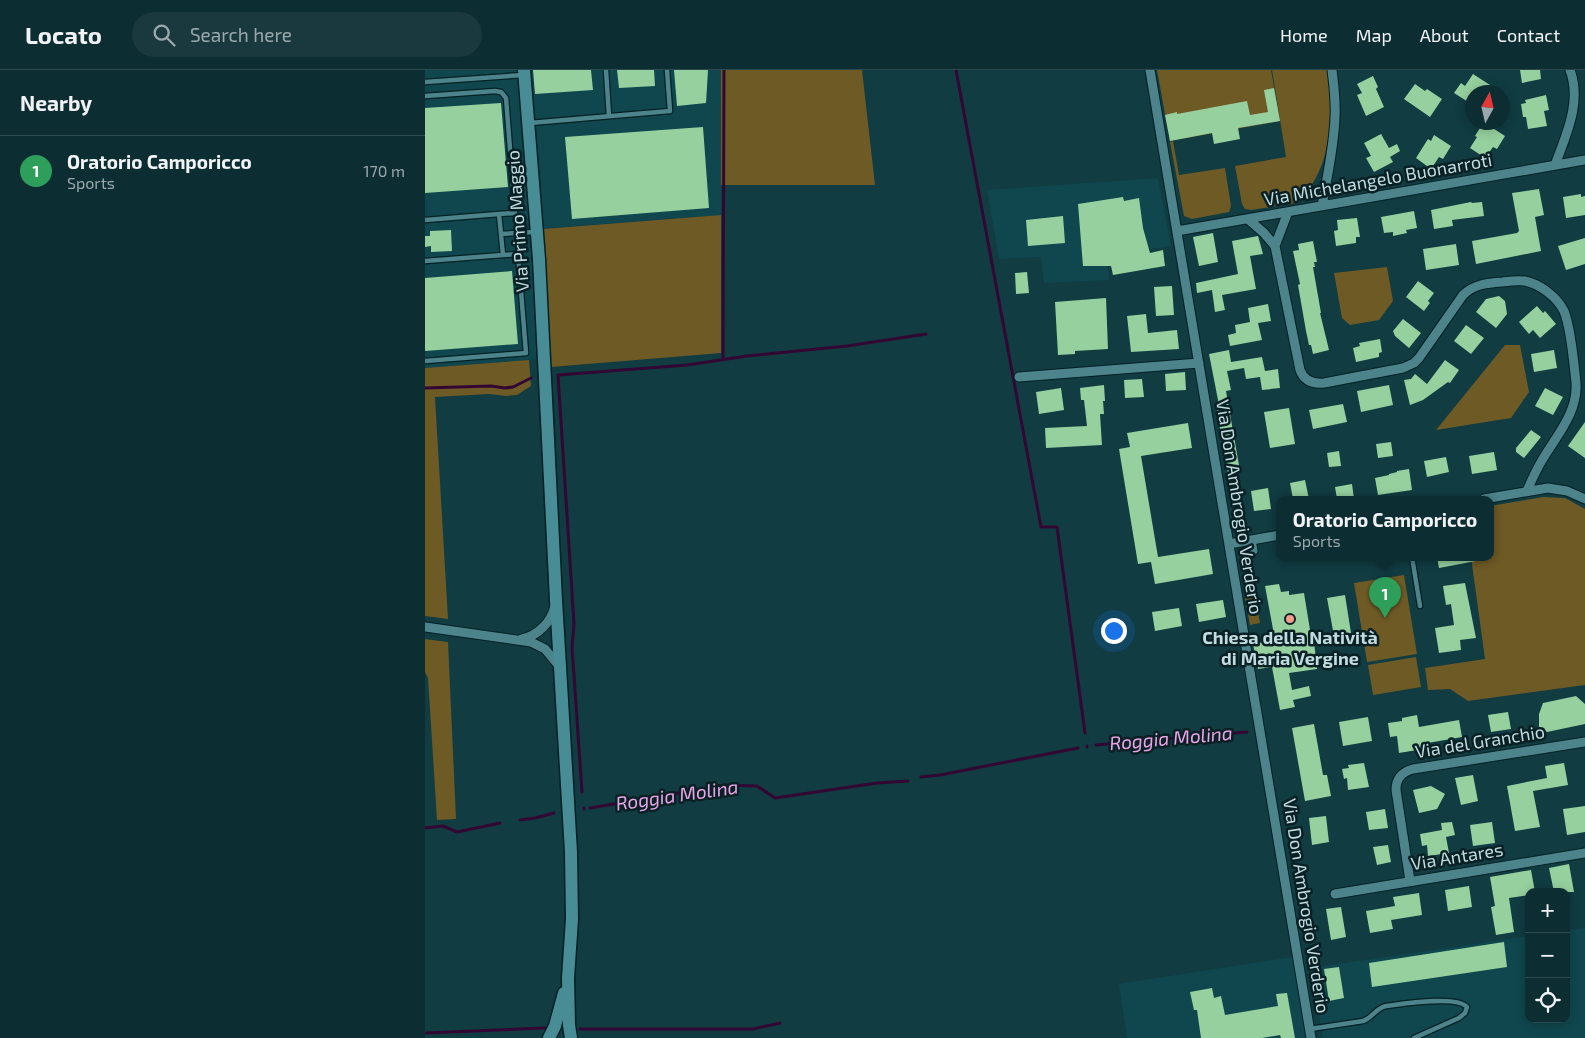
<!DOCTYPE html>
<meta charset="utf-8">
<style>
:root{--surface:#0c2d32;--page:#1a393e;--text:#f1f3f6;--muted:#9aa8ac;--line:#2c494d;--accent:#1a73e8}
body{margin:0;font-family:"Exo 2",sans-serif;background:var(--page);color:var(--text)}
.controls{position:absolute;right:15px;bottom:15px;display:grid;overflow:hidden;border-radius:10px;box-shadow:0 2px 12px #0003}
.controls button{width:45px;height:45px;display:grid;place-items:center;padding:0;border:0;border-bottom:1px solid var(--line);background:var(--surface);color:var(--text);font:25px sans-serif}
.compass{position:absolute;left:1040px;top:15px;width:45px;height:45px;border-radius:50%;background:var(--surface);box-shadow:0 2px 12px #0003;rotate:8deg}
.you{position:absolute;left:688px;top:560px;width:18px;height:18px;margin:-12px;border:4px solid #fff;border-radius:50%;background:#1a73e8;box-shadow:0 0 0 8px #1a73e833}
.badge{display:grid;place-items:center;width:32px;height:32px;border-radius:50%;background:var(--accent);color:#fff;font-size:16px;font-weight:700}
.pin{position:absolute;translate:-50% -41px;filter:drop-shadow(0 1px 2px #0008)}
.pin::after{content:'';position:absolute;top:26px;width:18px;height:15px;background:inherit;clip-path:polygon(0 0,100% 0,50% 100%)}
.popup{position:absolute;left:851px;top:426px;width:218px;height:65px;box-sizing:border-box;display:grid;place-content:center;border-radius:10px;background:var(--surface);filter:drop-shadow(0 1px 4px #0005);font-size:16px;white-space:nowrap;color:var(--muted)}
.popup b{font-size:19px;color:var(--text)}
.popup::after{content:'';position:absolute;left:50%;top:100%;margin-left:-10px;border:10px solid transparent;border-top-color:var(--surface)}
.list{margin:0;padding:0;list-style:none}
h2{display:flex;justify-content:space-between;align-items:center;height:65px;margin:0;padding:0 20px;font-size:21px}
h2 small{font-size:16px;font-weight:400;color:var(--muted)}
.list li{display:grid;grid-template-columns:32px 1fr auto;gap:15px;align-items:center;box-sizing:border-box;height:70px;padding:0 20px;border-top:1px solid var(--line)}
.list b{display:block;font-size:19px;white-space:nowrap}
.list p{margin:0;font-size:16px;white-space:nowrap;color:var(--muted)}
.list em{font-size:16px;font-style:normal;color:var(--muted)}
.icon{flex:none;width:28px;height:28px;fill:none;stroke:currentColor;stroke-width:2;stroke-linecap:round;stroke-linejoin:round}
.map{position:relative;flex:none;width:1160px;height:968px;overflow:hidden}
header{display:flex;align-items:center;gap:30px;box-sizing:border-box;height:70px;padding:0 25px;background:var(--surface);border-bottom:1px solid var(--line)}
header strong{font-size:24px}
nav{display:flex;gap:28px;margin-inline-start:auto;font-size:18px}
.search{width:350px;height:45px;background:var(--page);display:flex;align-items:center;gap:12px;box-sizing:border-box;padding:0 18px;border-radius:28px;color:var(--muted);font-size:19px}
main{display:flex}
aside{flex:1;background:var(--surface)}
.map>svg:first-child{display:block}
.built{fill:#10474e}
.green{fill:#6e5a25}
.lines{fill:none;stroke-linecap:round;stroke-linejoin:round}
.stream{stroke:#330733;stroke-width:3}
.building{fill:#96d09e}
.service-casing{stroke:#032125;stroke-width:7}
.pedestrian-casing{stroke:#032125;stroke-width:9}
.minor-casing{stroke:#032125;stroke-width:11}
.secondary-casing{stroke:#032125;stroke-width:15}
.service{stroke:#4d848c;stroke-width:4.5}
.pedestrian{stroke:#4d848c;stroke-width:7}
.minor{stroke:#4d848c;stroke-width:9}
.secondary{stroke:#488c96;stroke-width:12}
.poi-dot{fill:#f59c90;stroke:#092024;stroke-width:2}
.labels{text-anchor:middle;stroke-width:5;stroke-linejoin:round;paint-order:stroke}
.street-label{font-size:18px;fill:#c1dce0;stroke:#092024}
.poi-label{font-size:18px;font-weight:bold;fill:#c1dce0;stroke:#092024}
.water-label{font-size:19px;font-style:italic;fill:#eca4e9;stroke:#092024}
</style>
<header>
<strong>Locato</strong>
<div class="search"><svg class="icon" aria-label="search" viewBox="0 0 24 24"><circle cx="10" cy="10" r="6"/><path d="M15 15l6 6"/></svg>Search here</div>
<nav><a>Home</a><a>Map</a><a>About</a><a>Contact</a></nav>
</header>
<main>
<aside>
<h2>Nearby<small></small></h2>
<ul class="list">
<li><span class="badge" style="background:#2e9e5b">1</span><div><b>Oratorio Camporicco</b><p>Sports</p></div><em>170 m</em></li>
</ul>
</aside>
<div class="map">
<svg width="1160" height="968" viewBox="0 0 1160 968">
<rect width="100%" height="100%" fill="#103c42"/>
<!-- built -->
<path class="built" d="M0 0H296V145L111 159 100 151 106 182 113 289 0 298Z
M733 108 746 176 682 186 684 210 619 213 616 187 574 189 562 120Z
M1160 858V968H898L885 898 1104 866V949H1141V860Z
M867 887 881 968H702L694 914Z"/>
<!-- green -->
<path class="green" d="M296 0H437L450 115H296Z
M732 0H846L855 51 745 71Z
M847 0H903C907 45 909 102 870 133L826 140 820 139 817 134 810 96 861 87Z
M748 71 754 105 800 98 806 136 804 142 767 149 759 146 745 72Z
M296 145V283L126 297 118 159Z
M962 197 968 231 954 250 925 255 917 248 909 203Z
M1080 275H1095L1104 322 1086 348 1011 360Z
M104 290 106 316 92 325 81 326 64 324 10 327 23 549 0 546V298Z
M1118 427 1140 428 1160 439V615L1043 631 1025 619 1003 620 1000 598 1060 589 1046 487H1065V436Z
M979 505 992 584 942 592 929 513Z
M830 526 835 553 825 555 820 528Z
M0 569 23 572 31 749 12 750 3 608 0 602Z
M991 587 996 617 948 625 943 595Z"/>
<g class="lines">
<!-- stream -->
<path class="stream" d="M531 0 616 457H632L660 663
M298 289 299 0
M0 318 66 316 80 318 88 317 106 308
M671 675 822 662
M662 676V677
M496 707 515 705 653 678
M157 722 147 577 149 554 133 305 262 295 322 286 422 276 501 264
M159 738V739
M165 738 300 715 332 716 350 728 452 713 483 711
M95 750 110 748 129 743
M0 758 18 756 32 762 75 753
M155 959H328L355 953
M0 963 120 958"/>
</g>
<!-- building -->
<path class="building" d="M108 0H166L168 20 110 24Z
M192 0H229L230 16 194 18Z
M249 0H283L281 33 252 36Z
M1095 0H1115L1116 9 1097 13Z
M1048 4 1065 15 1060 22H1048V35L1029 23 1036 13 1040 16Z
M948 6 953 17 951 19 959 37 941 46 932 25 937 23 932 14Z
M990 14 1000 21 1002 19 1017 29 1005 47 979 29Z
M849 18 855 51 813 58 815 69 789 74 787 63 745 71 740 45 752 42V44L822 31 825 45 843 42 839 20Z
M1121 25 1124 40 1119 41 1122 56 1103 59 1101 47H1098L1096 34 1101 33 1100 30Z
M76 33 83 117 0 123V38Z
M1063 55 1080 66 1072 79 1068 77 1060 88 1045 78 1052 67 1050 66 1055 58 1060 60Z
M278 57 284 138 147 149 140 67Z
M956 64 964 78 972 74 975 81 965 87 968 92 949 102 941 88 946 86 939 73Z
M1009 65 1026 76 1018 89 1014 87 1006 99 991 88 1003 69 1006 71Z
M1114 119 1119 145 1110 147 1116 181 1051 194 1047 171 1092 163 1094 161 1087 123Z
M1156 124V127L1160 126V145L1141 148 1138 127Z
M698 127 699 131 714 128 718 158 725 183 738 180 740 196 688 205 686 196H658L653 134Z
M1046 132 1047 133 1057 132 1059 146 1027 150 1028 156 1009 159 1006 140Z
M989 141 992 158 981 160 982 163 968 166V162L959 163 956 147Z
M638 146 640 173 603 176 601 150Z
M932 148 935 167H931V173L911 176 909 161 913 160 912 150Z
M26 160 27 181 6 182V176L0 177V166H5V161Z
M788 163 793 192 774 196 768 167Z
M833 166 838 184 825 186 831 219 797 225 800 240 790 242 787 220 772 223 771 213 813 204 807 171Z
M1160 168V194L1141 200 1133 176Z
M888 171 892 192H889L890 197H888L896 243H895L904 280 888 284 886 275H884L881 261 873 215 875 214 868 181 874 180 873 174Z
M1031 174 1034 195 1001 200 998 179Z
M87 201 93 274 0 281V208Z
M602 202 604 223 591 224 590 203Z
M993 211 1009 223 1003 231 1005 233 999 241 981 227Z
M747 216 749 245 731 246 729 217Z
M1074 226 1080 231 1082 244 1071 258 1051 242 1061 229Z
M681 228 683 279 650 281V284L633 285 630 232Z
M843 234 846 251 833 253 837 270 805 276 803 265 811 263 810 255 825 252 823 238Z
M1112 236 1118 243 1120 241 1131 254 1115 268 1108 260 1104 264 1094 252Z
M721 244 723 263 752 260 754 279 706 282 702 246Z
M978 249 996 263 984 278 970 266 968 261Z
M1041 255 1059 268 1046 284 1029 271Z
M955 269 957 282 954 283V287L931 292 928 278 935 276 934 273Z
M804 280 806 292 837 287 840 301 853 299 855 318 837 320 835 307 821 309 819 298 802 301 806 320 801 321 815 401 803 403 791 336 794 335 784 284Z
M1129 280 1132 298 1109 302 1106 284Z
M1020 290 1034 300 1025 313 1023 312 998 330 985 335 979 310 986 309 990 304 1002 314Z
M760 302 761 320 741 321 740 304Z
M717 309 719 327 700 328 699 310Z
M679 315 680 331H678L679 344H675L677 375 621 378 620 358 662 356 659 330H656L655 318Z
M964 315 968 335 936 342 932 321Z
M636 318 639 340 614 344 611 322Z
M1120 318 1138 327 1128 345 1110 336Z
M918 334 922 352 888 359 884 340Z
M864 338 870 374 845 378 839 342Z
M1160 352V388L1143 376Z
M763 353 767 378 716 386 733 487 784 479 788 504 730 514 726 492 713 494 694 379 705 377 702 363Z
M1106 360 1116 367 1099 388 1091 382V378Z
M966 372 968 386 953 388 951 374Z
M914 381 916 396 904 397 902 383Z
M1069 382 1072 400 1047 404 1044 386Z
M1021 387 1024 402 1002 407 999 391Z
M984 399 987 420 953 425 950 408 964 405V404L972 402V401Z
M880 410 884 429H868L865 413Z
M927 414 929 429H912L910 417Z
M843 418 846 439 829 441 826 421Z
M1012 487H1050L1051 491 1014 498Z
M1040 513 1051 568 1035 570 1036 580 1014 583 1010 558 1029 555 1026 534 1021 535 1018 516Z
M854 514 856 522 864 521V525L879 523 886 566H888L892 595V599L864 603 867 620 884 616 886 626 868 630 870 637 855 640 847 597 833 599 828 574 850 570 840 516Z
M920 525 926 563 909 566 902 528Z
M798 530 801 547 774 552 771 534Z
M754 538 757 556 730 561 727 542Z
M1151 626 1160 634V654L1122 662 1114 657V644L1118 633Z
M1083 642 1086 659 1066 662 1063 645Z
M992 645 994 657 1034 650 1037 667 997 674 998 679 974 683 972 666 965 667 963 653 977 651V648Z
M943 647 947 671 918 676 914 652Z
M889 654 898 705H902L906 726 880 731 867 658Z
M939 693 944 717 923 720 922 708 919 709 917 699 924 698 923 695Z
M1139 693 1143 715 1108 721 1115 757 1090 761 1082 716 1122 708 1120 696Z
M1048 705 1053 731 1036 735 1030 708Z
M1006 716 1020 724 1012 739 994 743 988 720Z
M1160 736V762L1142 765 1138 739Z
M960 739 963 758 944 760 941 742Z
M901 746 904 772 887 775 884 748Z
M1027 752 1030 765 1021 767 1024 783 1003 786 1002 775 997 776 995 764 1017 760 1016 753Z
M1067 752 1070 773 1048 776 1045 755Z
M963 775 966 792 952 795 948 777Z
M1144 794 1149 822H1129L1124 798Z
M1106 800 1110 822H1104V825L1084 828 1089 862 1071 865 1066 837 1070 836 1065 807Z
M1044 816 1047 837 1023 841 1020 820Z
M994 823 997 845 966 850 968 859 945 863 941 841 970 836 968 827Z
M916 837 921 867 906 870 901 839Z
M1079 872 1082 897 947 917 944 893Z
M914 897 919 928 904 931 899 899Z
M787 918 789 928 796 926 800 945 853 936 851 924 862 923 870 968H856L855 965 837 968H776L772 940H769L765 922Z"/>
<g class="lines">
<defs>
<path id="service" d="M181 0 184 46
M0 12 98 5
M0 26 70 21 76 22 81 28 90 143 74 144
M105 53 245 41 242 0
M0 150 74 144 78 185 0 191
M76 164 110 162
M0 291 101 283 93 184 78 185
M987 487 995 536
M885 959 938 951C947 948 951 938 961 936 977 934 1032 925 1042 937L1040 943 1034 948 989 968"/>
<path id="pedestrian" d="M827 470 829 481"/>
<path id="minor" d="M725 0 886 968
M1130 95C1141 65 1157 32 1145 0
M897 136C902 107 909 77 910 47 911 31 909 16 907 0
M823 149 839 163 850 176 875 300C879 311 888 314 899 313L978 298 989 293 994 288 1038 225C1049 214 1063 213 1077 212 1085 211 1093 210 1100 211 1115 214 1132 227 1139 241 1146 258 1149 294 1151 313 1153 341 1133 364 1119 387 1112 398 1107 409 1102 421
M752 161 1160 90
M850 176 863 142
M594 307 774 293
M1059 429 1123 418 1142 421 1160 429
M804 474 855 465
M0 557 106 572 120 579 134 596
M97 569C114 565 126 552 130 536
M985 811 971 720C971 708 977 702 988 699L1160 672
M910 824 1160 783"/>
<path id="secondary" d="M99 0 114 189 131 530 146 782 147 849 143 908 144 955 146 968
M124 968 130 956 139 923"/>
</defs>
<!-- service casing -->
<use href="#service" class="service-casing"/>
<!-- pedestrian casing -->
<use href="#pedestrian" class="pedestrian-casing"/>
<!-- minor casing -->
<use href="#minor" class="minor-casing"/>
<!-- secondary casing -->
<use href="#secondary" class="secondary-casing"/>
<!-- service -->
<use href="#service" class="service"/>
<!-- pedestrian -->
<use href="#pedestrian" class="pedestrian"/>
<!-- minor -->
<use href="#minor" class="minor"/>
<!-- secondary -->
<use href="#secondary" class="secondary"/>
</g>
<!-- markers -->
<circle class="poi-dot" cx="865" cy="549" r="5"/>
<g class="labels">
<!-- street labels -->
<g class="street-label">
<text transform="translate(953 110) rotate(-10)" y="6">Via Michelangelo Buonarroti</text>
<text transform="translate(93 151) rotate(-94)" y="6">Via Primo Maggio</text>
<text transform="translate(814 437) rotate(81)" y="6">Via Don Ambrogio Verderio</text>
<text transform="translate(1055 672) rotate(-9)" y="6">Via del Granchio</text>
<text transform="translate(1032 787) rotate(-9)" y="6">Via Antares</text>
<text transform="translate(881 836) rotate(81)" y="6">Via Don Ambrogio Verderio</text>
</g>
<!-- poi labels -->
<g class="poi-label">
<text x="865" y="574">Chiesa della Natività<tspan x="865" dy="21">di Maria Vergine</tspan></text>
</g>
<!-- water labels -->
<g class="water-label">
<text transform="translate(746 668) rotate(-5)" y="7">Roggia Molina</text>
<text transform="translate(252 725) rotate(-8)" y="7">Roggia Molina</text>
</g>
</g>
</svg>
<div class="controls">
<button>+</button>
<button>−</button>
<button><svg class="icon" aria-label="locate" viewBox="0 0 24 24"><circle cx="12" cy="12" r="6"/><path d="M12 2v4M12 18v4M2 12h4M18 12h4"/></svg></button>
</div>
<svg class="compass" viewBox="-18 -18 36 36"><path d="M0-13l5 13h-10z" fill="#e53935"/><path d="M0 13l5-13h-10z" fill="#9aa8ac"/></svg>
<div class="you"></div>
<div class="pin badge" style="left:960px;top:548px;background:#2e9e5b">1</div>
<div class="popup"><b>Oratorio Camporicco</b>Sports</div>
</div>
</main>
